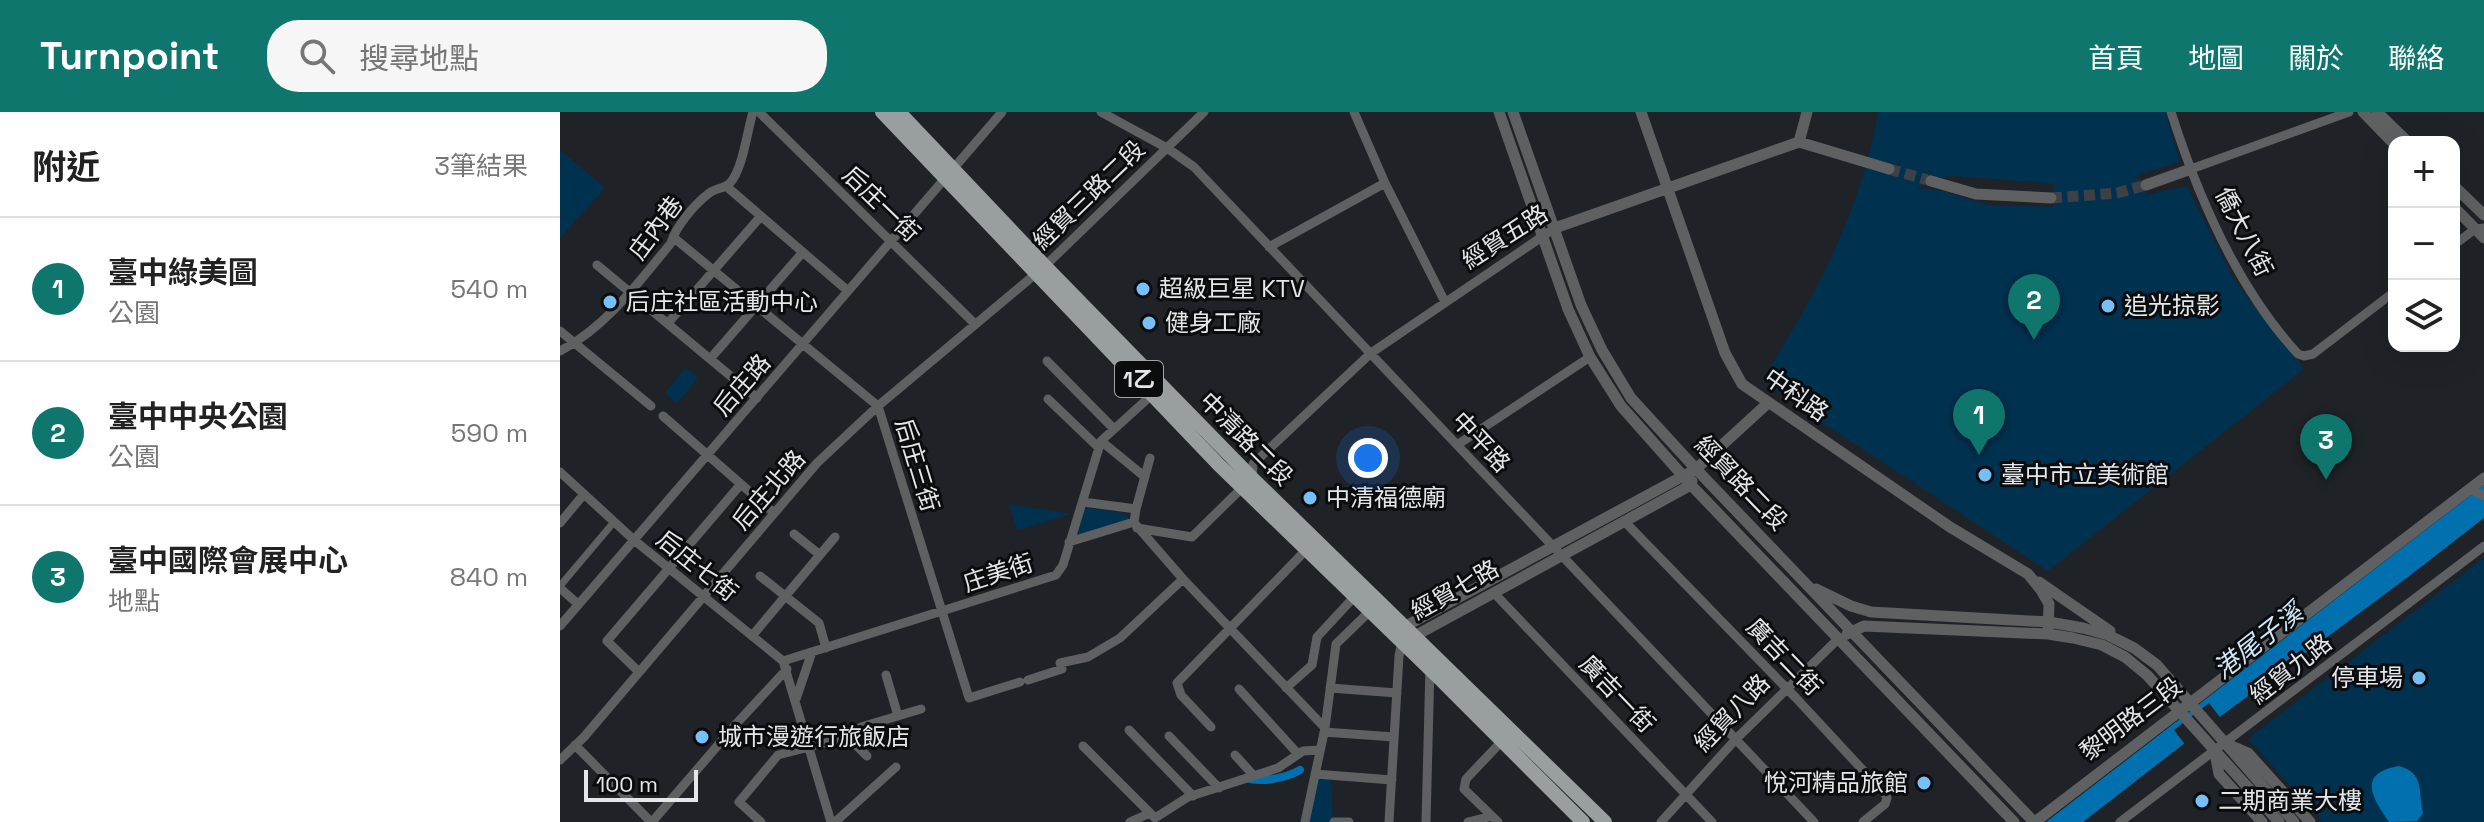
<!DOCTYPE html>
<html lang="zh-TW">
<meta charset="utf-8">
<style>
:root{--surface:#fff;--page:#f6f6f6;--text:#222;--muted:#767676;--line:#e0e0e0;--accent:#0f766e}
body{margin:0;font-family:"Space Grotesk","Noto Sans TC",sans-serif;background:var(--page);color:var(--text)}
.controls{position:absolute;right:24px;top:24px;display:grid;overflow:hidden;border-radius:16px;box-shadow:0 8px 32px #0002}
.controls button{width:72px;height:72px;display:grid;place-items:center;padding:0;border:0;border-bottom:2px solid var(--line);background:var(--surface);color:var(--text);font:40px sans-serif}
.scale{position:absolute;left:24px;bottom:20px;width:114px;box-sizing:border-box;padding-left:8px;border:4px solid #e4e7e9;border-top:0;font-size:22px;line-height:28px;white-space:nowrap;color:#e4e7e9;-webkit-text-stroke:6px #0a0c0e;paint-order:stroke}
.you{position:absolute;left:808px;top:346px;width:28px;height:28px;margin:-20px;border:6px solid #fff;border-radius:50%;background:#1a73e8;box-shadow:0 0 0 12px #1a73e833}
.badge{display:grid;place-items:center;width:52px;height:52px;border-radius:50%;background:var(--accent);color:#fff;font-size:26px;font-weight:700}
.pin{position:absolute;translate:-50% -66px;filter:drop-shadow(0 2px 4px #0008)}
.pin::after{content:'';position:absolute;top:42px;width:28px;height:24px;background:inherit;clip-path:polygon(0 0,100% 0,50% 100%)}
.list{margin:0;padding:0;list-style:none}
h2{display:flex;justify-content:space-between;align-items:center;height:104px;margin:0;padding:0 32px;font-size:34px}
h2 small{font-size:26px;font-weight:400;color:var(--muted)}
.list li{display:grid;grid-template-columns:52px 1fr auto;gap:24px;align-items:center;box-sizing:border-box;height:144px;padding:0 32px;border-top:2px solid var(--line)}
.list b{display:block;font-size:30px;white-space:nowrap}
.list p{margin:0;font-size:26px;white-space:nowrap;color:var(--muted)}
.list em{font-size:26px;font-style:normal;color:var(--muted)}
.icon{flex:none;width:44px;height:44px;fill:none;stroke:currentColor;stroke-width:2;stroke-linecap:round;stroke-linejoin:round}
.map{position:relative;flex:none;width:1924px;height:710px;overflow:hidden}
header{display:flex;align-items:center;gap:48px;box-sizing:border-box;height:112px;padding:0 40px;background:var(--accent);color:#fff}
header strong{font-size:38px}
nav{display:flex;gap:44px;margin-inline-start:auto;font-size:28px}
.search{width:560px;height:72px;background:var(--page);display:flex;align-items:center;gap:20px;box-sizing:border-box;padding:0 28px;border-radius:32px;color:var(--muted);font-size:30px}
main{display:flex}
aside{flex:1;background:var(--surface)}
.map>svg:first-child{display:block}
.green{fill:#003250;fill-rule:evenodd}
.water{fill:#0071ae}
.pier{fill:#1f2327}
.lines{fill:none;stroke-linecap:round;stroke-linejoin:round}
.canal{stroke:#0071ae;stroke-width:8}
.tertiary-tunnel{stroke:#3d4044;stroke-width:11;stroke-dasharray:11 5.5;stroke-linecap:butt}
.pedestrian{stroke:#5e6062;stroke-width:7}
.minor{stroke:#5e6062;stroke-width:9}
.tertiary{stroke:#5e6062;stroke-width:11}
.primary{stroke:#999ea1;stroke-width:14}
.poi-dot{fill:#77c0f7;stroke:#0a0c0e;stroke-width:3}
.labels{text-anchor:middle;stroke-width:6;stroke-linejoin:round;paint-order:stroke}
.shield{fill:#0a0c0e;stroke:#a3a5a7;stroke-width:2}
.shield-label{font-size:22px;font-weight:bold;fill:#e4e7e9}
.street-label{font-size:24px;fill:#e4e7e9;stroke:#0a0c0e}
.poi-label{font-size:24px;fill:#e4e7e9;stroke:#0a0c0e;text-anchor:start}
.water-label{font-size:26px;font-style:italic;fill:#d2e7f7;stroke:#0a0c0e}
</style>
<header>
<strong>Turnpoint</strong>
<div class="search"><svg class="icon" aria-label="search" viewBox="0 0 24 24"><circle cx="10" cy="10" r="6"/><path d="M15 15l6 6"/></svg>搜尋地點</div>
<nav><a>首頁</a><a>地圖</a><a>關於</a><a>聯絡</a></nav>
</header>
<main>
<aside>
<h2>附近<small>3筆結果</small></h2>
<ul class="list">
<li><span class="badge">1</span><div><b>臺中綠美圖</b><p>公園</p></div><em>540 m</em></li>
<li><span class="badge">2</span><div><b>臺中中央公園</b><p>公園</p></div><em>590 m</em></li>
<li><span class="badge">3</span><div><b>臺中國際會展中心</b><p>地點</p></div><em>840 m</em></li>
</ul>
</aside>
<div class="map">
<svg width="1924" height="710" viewBox="0 0 1924 710">
<rect width="100%" height="100%" fill="#1f2327"/>
<!-- green -->
<path class="green" d="M1318 0H1605L1620 50 1574 64 1584 70 1587 83 1627 74 1674 168 1744 257 1488 459 1263 311 1202 268C1255 185 1302 98 1318 0ZM1396 64 1494 72 1493 95 1428 93 1379 78 1357 76 1375 66Z
M0 38 45 76 0 126Z
M126 256 138 266 117 291 105 281Z
M449 392 511 402 457 418Z
M528 396 568 402V408L513 430 520 402Z
M1924 446V710H1763L1688 627Z
M757 668H771L773 710H749Z"/>
<!-- water -->
<path class="water" d="M1924 373V406L1848 465 1630 627 1523 710H1486Z
M1839 654C1865 661 1858 680 1863 701L1857 709 1829 710C1812 686 1797 661 1839 654Z"/>
<!-- pier -->
<path class="pier" d="M1649 591 1662 608 1627 635 1614 618Z"/>
<g class="lines">
<!-- canal -->
<path class="canal" d="M686 666C701 671 726 666 740 658"/>
<!-- tertiary-tunnel -->
<path class="tertiary-tunnel" d="M1329 57 1371 69
M1491 86 1557 81 1586 73"/>
<!-- pedestrian -->
<path class="pedestrian" d="M0 474 54 410"/>
<!-- minor -->
<path class="minor" d="M199 0 415 212
M541 0 607 36 634 55 1254 710
M794 0 825 71 885 190
M1611 0C1638 85 1677 176 1738 242L1744 244 1753 242 1834 180
M1631 57 1789 0
M166 74 288 179
M113 125 318 294 409 586 460 570
M1894 133 1915 117 1924 116
M709 135 825 71
M37 153 197 286
M108 211 201 104
M0 219 91 294
M0 239C46 215 79 170 111 131 116 114 134 93 148 82 155 76 164 77 170 71 183 57 187 19 193 0
M150 247 243 140
M487 249 554 317
M488 287 538 335
M103 304 214 401
M541 329 585 365
M897 333 1030 245
M0 360 74 428 223 549 271 710
M1910 377 1924 384
M523 390 576 397 574 410
M576 397 590 346
M1064 409 1236 586 1325 682 1327 686 1325 692 1303 710
M0 411 24 382
M576 413 623 467 765 616
M577 416 632 425 692 366 693 352 811 241 995 116
M234 422 260 443
M509 430 574 410
M200 464 259 511 266 536
M0 476 18 492
M934 481 1152 710
M0 514 442 0
M192 524 275 425
M223 549 496 463 503 453 541 329 595 280
M79 560 47 529 181 372
M326 563 338 604
M468 568 502 557 500 551 528 545 560 526 623 467
M726 576 752 553 757 525 795 484
M770 576 837 581
M679 577 738 642
M236 587 252 540
M301 615 361 597
M651 615 621 583 617 571 746 438
M569 618 633 684
M764 620 834 625
M609 624 659 676
M15 633 91 710
M523 634 595 706 628 685 718 656 743 639 760 638
M675 643 694 664
M0 648 24 625 257 351 318 294 485 154 644 0
M755 662 832 668
M92 710 177 611 227 557
M201 710 179 690 218 643 288 625 307 644
M275 710 336 655
M570 710 590 701
M745 710 765 616 776 532 810 499
M774 710H789
M829 710 839 544 842 529
M866 710 870 554
M908 710 932 704
M938 710 904 677 906 667 943 628
M1101 710 1176 627 1279 526
M1560 710 1924 434"/>
<!-- tertiary -->
<path class="tertiary" d="M939 0 1008 197 1030 245 1061 294 1131 373 1454 710
M953 0 1021 193 1042 238 1071 286 1136 357 1474 710
M1081 0 1165 241 1182 272 1390 415 1468 462 1481 478 1489 492 1488 522
M1803 0 1834 32
M1817 0 1848 30
M1239 30 1247 0
M1371 69 1416 82 1491 86
M1586 73 1631 57
M1894 74 1924 103
M1894 95 1924 126
M995 116 1239 30 1329 57
M1479 470 1550 519
M1256 477 1291 494 1311 500 1489 510 1523 516 1548 523 1574 536 1597 553 1734 710
M843 522 844 515 1136 357 1208 291
M1287 522 1304 514 1488 522 1513 526 1542 533 1565 545 1587 563 1719 710
M851 526 1131 373 1132 369
M1667 632 1688 641 1750 710
M1655 641 1659 662 1702 710
M1475 710 1924 366"/>
<!-- primary -->
<path class="primary" d="M322 0 659 353 876 563 1023 710
M339 0 485 154 692 366 1045 710"/>
</g>
<!-- markers -->
<g class="poi-dot">
<circle cx="583" cy="177" r="8"/>
<circle cx="50" cy="190" r="8"/>
<circle cx="1548" cy="194" r="8"/>
<circle cx="589" cy="211" r="8"/>
<circle cx="1425" cy="363" r="8"/>
<circle cx="750" cy="386" r="8"/>
<circle cx="1859" cy="566" r="8"/>
<circle cx="142" cy="625" r="8"/>
<circle cx="1364" cy="671" r="8"/>
<circle cx="1642" cy="689" r="8"/>
</g>
<g class="labels">
<!-- shield labels -->
<rect class="shield" x="555" y="249" width="48" height="36" rx="6"/>
<g class="shield-label">
<text x="579" y="275">1乙</text>
</g>
<!-- street labels -->
<g class="street-label">
<text transform="translate(529 83) rotate(-44)" y="8">經貿三路二段</text>
<text transform="translate(321 92) rotate(44)" y="8">后庄一街</text>
<text transform="translate(96 116) rotate(-53)" y="8">庄內巷</text>
<text transform="translate(1684 120) rotate(63)" y="8">僑大八街</text>
<text transform="translate(945 125) rotate(-33)" y="8">經貿五路</text>
<text transform="translate(182 273) rotate(-49)" y="8">后庄路</text>
<text transform="translate(1236 283) rotate(35)" y="8">中科路</text>
<text transform="translate(686 327) rotate(45)" y="8">中清路二段</text>
<text transform="translate(921 330) rotate(47)" y="8">中平路</text>
<text transform="translate(357 353) rotate(73)" y="8">后庄三街</text>
<text transform="translate(1181 371) rotate(46)" y="8">經貿路二段</text>
<text transform="translate(209 378) rotate(-49)" y="8">后庄北路</text>
<text transform="translate(137 454) rotate(39)" y="8">后庄七街</text>
<text transform="translate(438 461) rotate(-18)" y="8">庄美街</text>
<text transform="translate(895 478) rotate(-29)" y="8">經貿七路</text>
<text transform="translate(1224 545) rotate(46)" y="8">廣吉二街</text>
<text transform="translate(1731 557) rotate(-38)" y="8">經貿九路</text>
<text transform="translate(1057 582) rotate(46)" y="8">廣吉一街</text>
<text transform="translate(1172 601) rotate(-46)" y="8">經貿八路</text>
<text transform="translate(1571 607) rotate(-37)" y="8">黎明路三段</text>
</g>
<!-- poi labels -->
<g class="poi-label">
<text x="599" y="185">超級巨星 KTV</text>
<text x="66" y="198">后庄社區活動中心</text>
<text x="1564" y="202">追光掠影</text>
<text x="605" y="219">健身工廠</text>
<text x="1441" y="371">臺中市立美術館</text>
<text x="766" y="394">中清福德廟</text>
<text x="1843" y="574" text-anchor="end">停車場</text>
<text x="158" y="633">城市漫遊行旅飯店</text>
<text x="1348" y="679" text-anchor="end">悅河精品旅館</text>
<text x="1658" y="697">二期商業大樓</text>
</g>
<!-- water labels -->
<g class="water-label">
<text transform="translate(1698 529) rotate(-38)" y="9">港尾子溪</text>
</g>
</g>
</svg>
<div class="controls">
<button>+</button>
<button>−</button>
<button><svg class="icon" aria-label="layers" viewBox="0 0 24 24"><path d="M12 4l9 5-9 5-9-5zM3 14l9 5 9-5"/></svg></button>
</div>
<div class="scale">100 m</div>
<div class="you"></div>
<div class="pin badge" style="left:1419px;top:343px">1</div>
<div class="pin badge" style="left:1474px;top:228px">2</div>
<div class="pin badge" style="left:1766px;top:368px">3</div>
</div>
</main>
